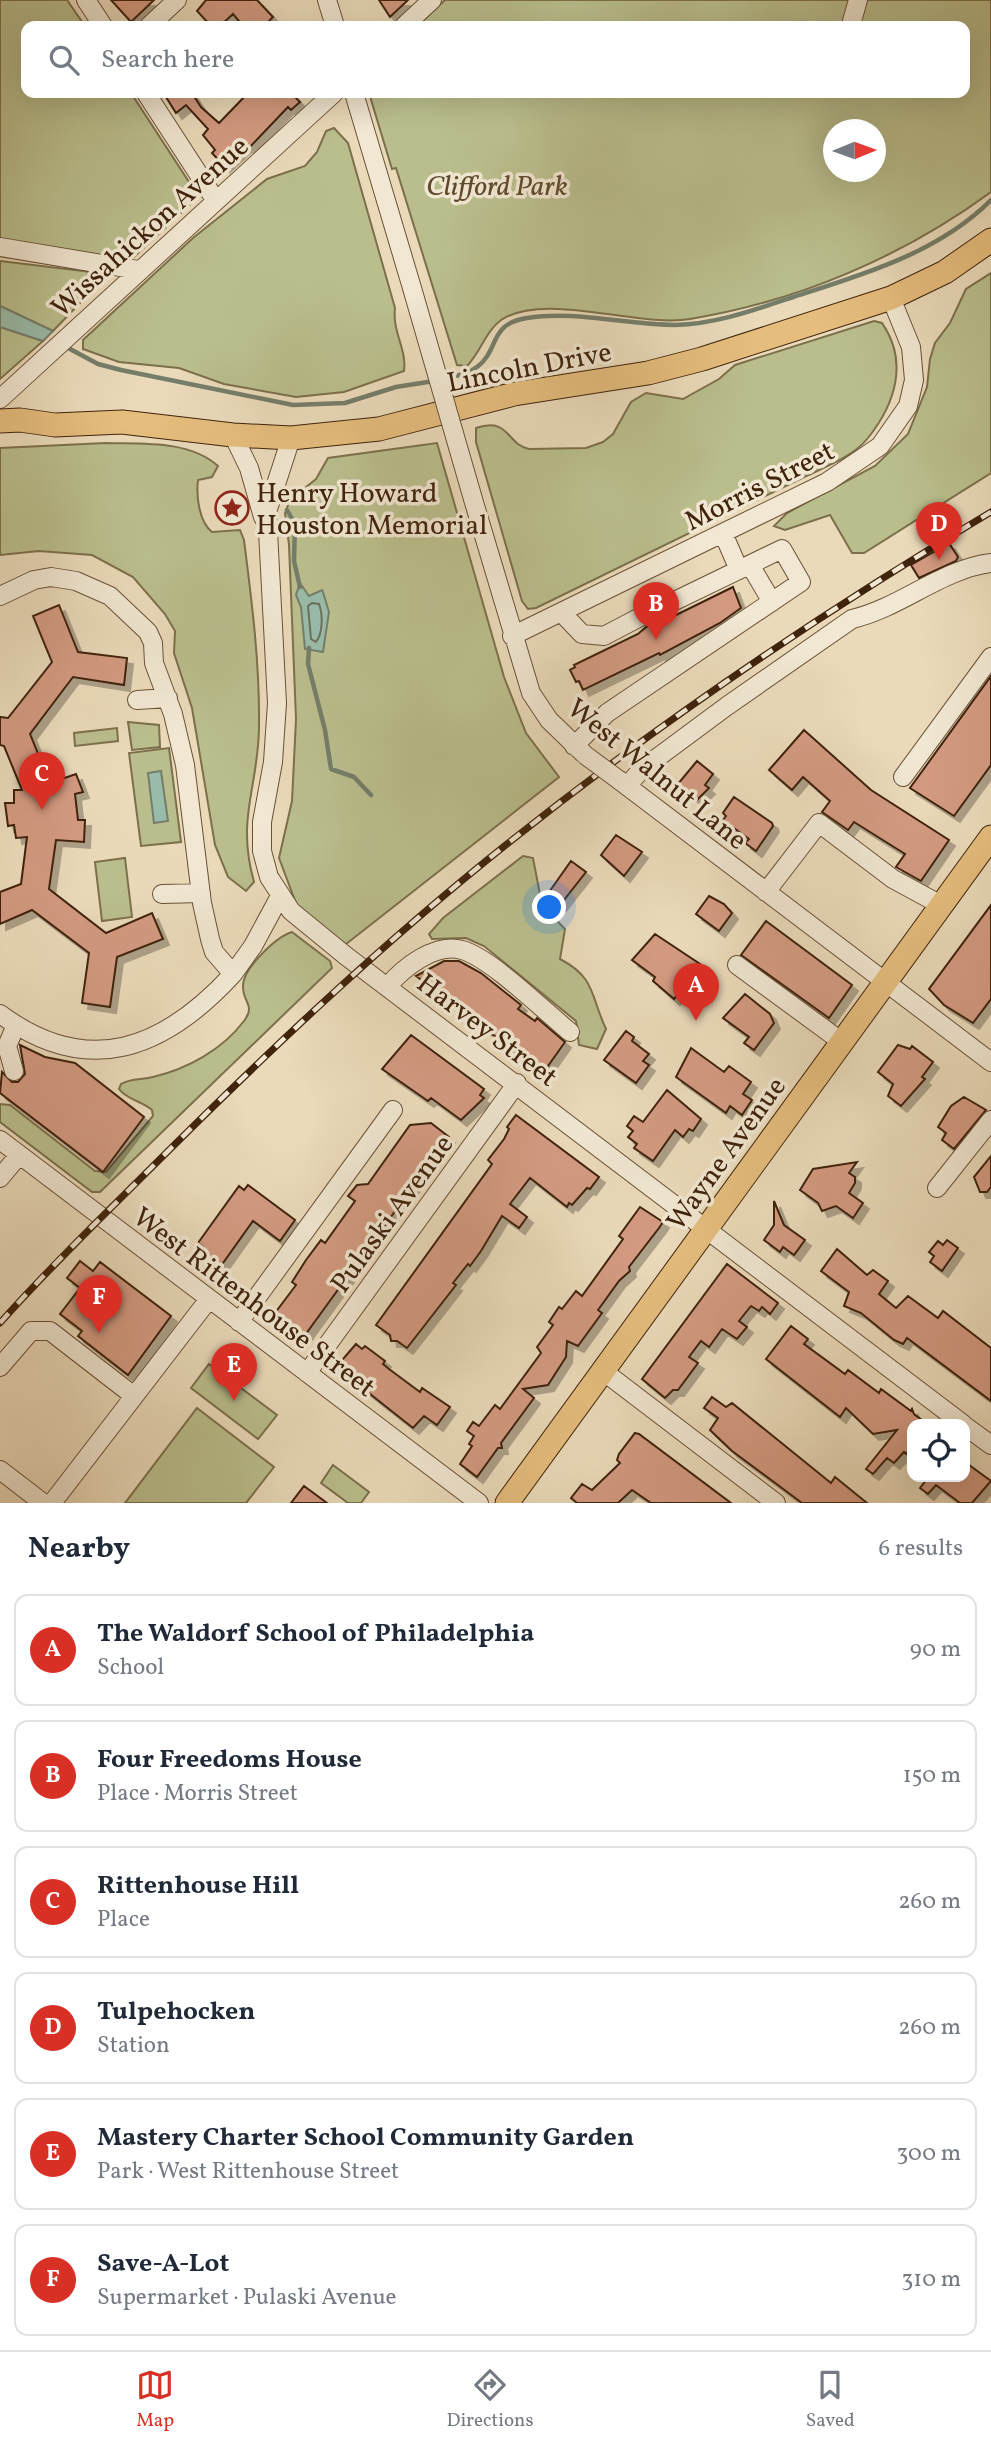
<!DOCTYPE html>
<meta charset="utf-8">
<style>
:root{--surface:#fff;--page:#f6f6f7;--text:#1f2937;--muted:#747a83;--line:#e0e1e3;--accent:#d93025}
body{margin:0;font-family:Vollkorn,serif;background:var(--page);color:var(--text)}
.controls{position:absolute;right:21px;bottom:21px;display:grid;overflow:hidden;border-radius:14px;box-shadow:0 7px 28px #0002}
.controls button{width:63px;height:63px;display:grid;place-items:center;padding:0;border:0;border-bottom:2px solid var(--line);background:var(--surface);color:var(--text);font:35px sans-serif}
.compass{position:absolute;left:823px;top:119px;width:63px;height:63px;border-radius:50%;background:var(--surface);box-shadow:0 7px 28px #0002;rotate:89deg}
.you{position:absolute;left:550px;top:908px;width:24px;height:24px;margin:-18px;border:5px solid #fff;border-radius:50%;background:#1a73e8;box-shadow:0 0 0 10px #1a73e833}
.badge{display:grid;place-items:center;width:46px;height:46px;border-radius:50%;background:var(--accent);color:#fff;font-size:23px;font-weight:700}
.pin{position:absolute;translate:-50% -58px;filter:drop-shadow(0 2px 4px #0008)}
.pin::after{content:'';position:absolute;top:37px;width:24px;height:21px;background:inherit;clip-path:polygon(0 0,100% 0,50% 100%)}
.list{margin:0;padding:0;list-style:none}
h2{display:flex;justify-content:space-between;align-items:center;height:91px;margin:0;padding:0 28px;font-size:30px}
h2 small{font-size:23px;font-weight:400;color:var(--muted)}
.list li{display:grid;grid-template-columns:46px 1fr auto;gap:21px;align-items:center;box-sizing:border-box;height:112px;margin:0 14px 14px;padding:0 14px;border:2px solid var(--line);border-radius:14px}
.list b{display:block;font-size:26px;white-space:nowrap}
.list p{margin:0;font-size:23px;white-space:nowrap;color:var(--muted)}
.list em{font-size:23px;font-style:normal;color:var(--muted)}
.icon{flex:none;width:38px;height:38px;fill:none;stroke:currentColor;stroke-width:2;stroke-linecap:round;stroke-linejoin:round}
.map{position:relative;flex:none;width:991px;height:1503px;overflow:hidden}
.search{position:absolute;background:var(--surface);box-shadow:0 7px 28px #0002;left:21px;right:21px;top:21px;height:77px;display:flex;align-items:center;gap:18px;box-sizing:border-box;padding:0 24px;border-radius:14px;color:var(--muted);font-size:26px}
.sheet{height:847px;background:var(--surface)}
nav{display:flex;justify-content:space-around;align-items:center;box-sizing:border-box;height:98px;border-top:2px solid var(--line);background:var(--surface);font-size:19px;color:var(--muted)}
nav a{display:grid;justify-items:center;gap:4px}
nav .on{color:var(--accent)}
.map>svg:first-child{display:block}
.green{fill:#babe8d;stroke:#7c704c;stroke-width:2;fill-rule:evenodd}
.water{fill:#9ba;stroke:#757e6a;stroke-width:2}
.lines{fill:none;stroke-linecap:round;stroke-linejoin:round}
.shore{stroke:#6c6f5a;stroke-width:2}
.stream{stroke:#757e6a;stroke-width:4.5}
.building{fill:#d39a81;stroke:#3f230b;stroke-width:2;filter:url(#shadow)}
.minor-casing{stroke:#6a5137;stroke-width:20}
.major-casing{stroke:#3f230b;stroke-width:25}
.minor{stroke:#f1e7d2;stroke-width:18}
.major{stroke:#e5bd7d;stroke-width:23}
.rail-casing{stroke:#3f230b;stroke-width:7}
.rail{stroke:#f1e7d2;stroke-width:4.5;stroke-dasharray:13;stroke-linecap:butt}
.minor-bridge-casing{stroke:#6a5137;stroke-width:20;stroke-linecap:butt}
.minor-bridge{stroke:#f1e7d2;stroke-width:18}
.labels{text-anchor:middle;stroke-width:7;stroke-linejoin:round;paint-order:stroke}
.park-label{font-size:28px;font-style:italic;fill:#5e4a2c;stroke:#f1e7d2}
.street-label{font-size:28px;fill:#3f230b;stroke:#f1e7d2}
.poi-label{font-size:28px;fill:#3f230b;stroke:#f1e7d2;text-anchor:start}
</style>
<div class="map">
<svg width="991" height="1503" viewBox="0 0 991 1503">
<defs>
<filter id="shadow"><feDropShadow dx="6" dy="6" stdDeviation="0" flood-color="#0004"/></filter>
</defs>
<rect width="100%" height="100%" fill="#eadaba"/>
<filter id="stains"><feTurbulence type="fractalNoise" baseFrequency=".00286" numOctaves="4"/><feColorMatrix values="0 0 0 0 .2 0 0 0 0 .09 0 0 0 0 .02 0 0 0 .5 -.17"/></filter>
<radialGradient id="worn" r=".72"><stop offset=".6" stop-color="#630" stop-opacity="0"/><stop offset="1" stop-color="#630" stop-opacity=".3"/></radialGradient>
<!-- green -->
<path class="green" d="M0 0H67L85 26H26V93H131L189 182 196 199 134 257H114L0 242Z
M445 0H991V192C902 257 799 301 690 319 639 328 545 291 501 320 485 332 481 352 467 366L457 365 396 168 392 169 369 93H965V26H417ZM834 130H876V172H834Z
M334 128 348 143 395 308C392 332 407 349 404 371L344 392 296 397 224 384 179 368 119 362 83 349V340L193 238 267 179 305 166 317 152 326 131Z
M0 261 108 274 53 331 0 306Z
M991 273V473L864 553H852L830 515 785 530 774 526 787 513 875 466 908 434 927 387 930 359 935 343 950 323 966 289Z
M874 321 882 323C909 362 895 404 868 438 853 457 823 468 802 478L536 608 528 609 522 601 476 442V428C509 416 507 445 529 449L586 448 603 442 613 434 631 402 646 393 683 399 719 379 735 365Z
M0 327 43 341 0 379Z
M106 443C142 444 189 440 218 466L212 477 198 480C196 496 199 522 212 532L240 530 244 540C252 603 260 665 259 728 258 789 236 818 254 882L246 891 228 877 215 845 192 708 174 653 175 631 165 614 133 577 92 555 39 551 0 555V448Z
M437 443 504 677 526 733 559 777 341 948 297 906 279 858 292 801 296 719 289 545 285 513 290 500 316 479 328 458Z
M128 722 159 725 160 747 132 750Z
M117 728 118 741 75 746 74 733Z
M169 748 181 842 141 846 129 753Z
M523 856 533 858 542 905 565 929 560 959C596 978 590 995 606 1029L597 1049 579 1045 576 1021 484 946 466 938 432 939 429 934 443 918Z
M125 858 132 917 102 921 95 862Z
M292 932 330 961 332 968 100 1192H92L0 1122V1104L10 1105 95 1171 106 1172 153 1116 152 1110C142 1101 127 1100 119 1089L121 1084C131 1078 142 1080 153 1077 187 1069 222 1050 244 1021 256 1005 243 1003 243 987 242 969 276 937 292 932Z
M209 1364 277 1415 258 1439 191 1388Z
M197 1408 274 1467 246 1503H125Z
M333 1465 369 1492 361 1503H348L321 1483Z"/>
<!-- water -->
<path class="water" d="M0 306 53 331 43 341 0 327Z
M300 583 309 596 322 590 323 592 329 612 323 652 305 649 301 607 296 595Z
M161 771 168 821 154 823 148 773Z"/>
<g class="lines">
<!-- shore -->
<path class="shore" d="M312 603 319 604C323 615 323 633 316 642L311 639 308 606Z"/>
<!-- stream -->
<path class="stream" d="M70 349 98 364 121 370 293 405 345 403 396 387 434 381
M442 379C454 376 467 375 477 367 500 350 488 324 527 318 575 310 626 325 675 325 716 324 754 310 793 297 862 275 938 253 991 200
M287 510 295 524 294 561 300 587
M309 648 308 664 325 730 331 769 354 777 371 795"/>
</g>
<!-- building -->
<path class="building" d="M111 0H154L131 22Z
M206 0H257L273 17 264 26H243L233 14 220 26H211L197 11Z
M379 0H408L390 17Z
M172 93H192L201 107 219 123 248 93H291L300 102 291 110 288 107 249 148 247 145 224 166 212 153 215 150 203 135 208 129 186 105 176 113 166 97Z
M949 543 958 557 956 561 919 578 911 565Z
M733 587 741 608 720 623 660 655 659 653 583 690 579 681 576 682 570 670 575 667 574 665 638 634 652 622 670 618Z
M59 605 78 652 127 658 124 685 73 677 30 734 50 783 76 774 83 792 75 794 78 820H85L84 842 56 840 49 889 106 933 152 913 163 939 117 957 110 1007 82 1003 89 953 32 910 0 924V892L21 884 27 837 16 838 14 825 8 826 5 803H14V790H22L4 746 0 745V717L8 718 52 662 33 616Z
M991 676V765L954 816 910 788Z
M804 730 871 790 949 840 921 881 896 867 905 854 854 822 848 830 822 812 830 801 803 777 792 790 769 770Z
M697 761 713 774 705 785 709 788 697 800 677 785Z
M734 797 772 823 773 826 756 851 745 843 749 839 723 820 726 816 723 813Z
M616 835 642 852 624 876 601 855Z
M571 861 586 872 560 905 547 895Z
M709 896 724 904 732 913 719 931 696 914Z
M991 905V999L973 1023 944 1005 929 989Z
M766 921 852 985 829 1018 741 955Z
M655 934 700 964 674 999 653 981 655 977 632 960Z
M444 961H459L481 973 521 1005 518 1009 535 1021 537 1018 565 1042 543 1073 416 976Z
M745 994 770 1014 774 1023 754 1050 744 1043 749 1037 723 1018Z
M626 1031 634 1037 632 1041 649 1054 643 1061 649 1065 636 1083 604 1060Z
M411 1035 484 1089 480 1095 484 1098 461 1120 431 1098 428 1101 382 1069Z
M20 1045 45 1057 75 1063 144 1117 103 1172 0 1093 2 1072 12 1082H18L25 1074Z
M898 1045 910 1049 912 1046 933 1062 922 1077 925 1079 901 1106 888 1096 893 1084 878 1072Z
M691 1048 724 1072 729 1066 751 1082 743 1094 752 1100 742 1115 730 1106 726 1113 676 1077Z
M667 1090 701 1119 693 1131 689 1129 683 1137 675 1130 653 1161 634 1148 637 1144 628 1137 633 1131 627 1126 634 1116 643 1122Z
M964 1097 986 1110 954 1149 942 1140 946 1133 938 1127 951 1106Z
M516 1115 599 1177 590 1189 587 1188 572 1205 569 1203 567 1207 530 1178 510 1204 527 1217 519 1228 502 1216 481 1251 470 1266 468 1264 453 1283 456 1285 407 1348 397 1341H391L390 1335 376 1325 492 1164 488 1160 504 1139 509 1129 507 1127Z
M431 1123 449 1137 300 1342 283 1333 269 1321 296 1285 292 1282 306 1260 321 1240 325 1243 355 1201 348 1196 357 1185 368 1184 410 1125Z
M991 1156V1187L987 1192H980L974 1177Z
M857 1162 849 1173 855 1177V1183L849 1193 863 1203 853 1218 836 1206 822 1211 818 1203 800 1190 813 1169Z
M248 1185 295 1220 280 1241 253 1221 218 1270 197 1255 203 1247 198 1243 239 1186 244 1190Z
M774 1201 784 1225 805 1240 794 1255 783 1247 780 1252 764 1240 774 1225Z
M640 1207 663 1222 659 1228 629 1267 630 1271 619 1281 598 1310 602 1313 578 1346 567 1341 566 1357 548 1385 523 1389 534 1398 501 1443 502 1448H498L477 1477 460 1464 472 1446 469 1444 474 1436 467 1431 473 1422 479 1426 495 1405 500 1409 541 1353 537 1347 553 1325 549 1322 559 1307 562 1309 576 1291 582 1296 623 1239 619 1236Z
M947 1240 958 1248 942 1271 930 1262 934 1256 929 1252 938 1241 943 1245Z
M837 1249 867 1275 873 1270 888 1281 879 1294 896 1308 908 1296 938 1318 943 1311 991 1348V1401L907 1338 903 1344 894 1340 861 1313 844 1306 849 1292 821 1271Z
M80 1261 93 1271 100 1262 171 1316 128 1375 78 1336 82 1331 60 1314 80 1288 67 1278Z
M727 1264 778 1303 770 1314 762 1307 759 1311 751 1306 739 1321 747 1327 737 1339 722 1329 709 1347 701 1341 689 1357 698 1363 678 1390H673L665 1398 642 1379Z
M791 1326 808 1339 804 1344 845 1374 848 1370 879 1393 881 1389 911 1411 912 1409 914 1414 927 1424H912V1446L906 1454 904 1452 894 1463 887 1458 873 1474 866 1469 897 1430 873 1434 846 1408 840 1417 766 1359Z
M356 1344 362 1349 365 1346 385 1361 383 1364 389 1369 420 1392 422 1388 450 1407 437 1425 424 1416 413 1428 336 1367Z
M712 1397 726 1407 732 1403 831 1483 835 1477 867 1503H802L732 1451 710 1430 718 1418 704 1408Z
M635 1433 639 1434 731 1503H651L632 1490 618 1503H577L571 1498 582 1484 592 1490 620 1463 617 1460 619 1454Z
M965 1462 991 1481 972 1503H960L936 1485 928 1494 920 1488 927 1479 925 1477H965Z
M304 1486 327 1503H291Z"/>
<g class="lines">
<defs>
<path id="minor" d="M86 0 103 26
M327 0 335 26
M852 21 858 0
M149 26 177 0
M404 26 432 0
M146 93 216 201
M354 93 412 288
M0 247 138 270
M0 399 334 93
M233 435 249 468 263 517
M291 438 267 512 277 703 273 762 262 822V851L269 877 291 911 346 956 963 1424
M473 499 531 693 549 720 583 753
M723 533 739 570
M750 565 772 602
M0 596 34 580 51 577 76 581 110 596 148 632 153 643 154 663 173 714 185 765 202 903 210 939 214 952 233 974C165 1048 89 1080 0 1014
M562 613 582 634 604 636 642 616
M512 636 827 482 880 446 908 406 914 380 911 347 891 298
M137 700 168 698
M574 746 607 713 801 582 782 549 654 611
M903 777 991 657
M619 780 991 1062
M627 786 642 769 727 706 852 619C900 608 942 569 991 563
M766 892 819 823 893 879 941 905
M162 894 201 893
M737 965 842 1042
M233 974 253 946 280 896
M387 987C403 968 435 942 462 950 491 958 544 1011 570 1032
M14 1071 7 1046 16 1025
M0 1140 479 1503
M0 1178 19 1155
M937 1188 991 1120
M239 1322 393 1110
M0 1367 31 1331H50L134 1396
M603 1371 776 1503
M307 1373 517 1083
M965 1426 991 1445
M0 1470 43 1503
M52 1503 209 1299"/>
<path id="major" d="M0 421 20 420 55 425 122 422 233 435 291 438 379 429 514 394 648 373 702 359 891 298 945 272 991 240
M507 1503 991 837"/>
</defs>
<!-- minor casing -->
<use href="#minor" class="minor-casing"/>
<!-- major casing -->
<use href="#major" class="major-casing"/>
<!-- minor -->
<use href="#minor" class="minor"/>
<!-- major -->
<use href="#major" class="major"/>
<defs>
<path id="rail" d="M0 1323C46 1271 96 1223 144 1175 260 1059 379 946 507 844 660 722 823 612 991 512"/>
</defs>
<!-- rail casing -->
<use href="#rail" class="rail-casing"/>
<!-- rail -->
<use href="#rail" class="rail"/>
<defs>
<path id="minor-bridge" d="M412 288 473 499
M585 755 619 780"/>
</defs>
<!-- minor-bridge casing -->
<use href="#minor-bridge" class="minor-bridge-casing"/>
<!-- minor-bridge -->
<use href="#minor-bridge" class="minor-bridge"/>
</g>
<!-- icons -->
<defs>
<symbol id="sight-ring" viewBox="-11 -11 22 22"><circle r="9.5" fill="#f1e7d2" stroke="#8f2418" stroke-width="1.5"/><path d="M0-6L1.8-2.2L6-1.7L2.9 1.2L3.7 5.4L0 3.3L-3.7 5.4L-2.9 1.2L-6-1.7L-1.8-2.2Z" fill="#8f2418"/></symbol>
</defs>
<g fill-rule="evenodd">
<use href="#sight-ring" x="213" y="489" width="38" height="38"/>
</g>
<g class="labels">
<!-- park labels -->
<g class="park-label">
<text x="497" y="195">Clifford Park</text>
</g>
<!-- street labels -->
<g class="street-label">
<text transform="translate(149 226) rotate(-42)" y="10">Wissahickon Avenue</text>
<text transform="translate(529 366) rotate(-11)" y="10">Lincoln Drive</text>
<text transform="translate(759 485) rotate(-27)" y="10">Morris Street</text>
<text transform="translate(658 773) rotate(39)" y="10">West Walnut Lane</text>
<text transform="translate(488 1029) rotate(37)" y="10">Harvey Street</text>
<text transform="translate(725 1153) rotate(-54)" y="10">Wayne Avenue</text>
<text transform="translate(391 1213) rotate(-54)" y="10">Pulaski Avenue</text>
<text transform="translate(255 1301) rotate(37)" y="10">West Rittenhouse Street</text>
</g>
<!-- poi labels -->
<g class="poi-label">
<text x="256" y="502">Henry Howard<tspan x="256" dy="32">Houston Memorial</tspan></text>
</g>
</g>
<rect width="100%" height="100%" filter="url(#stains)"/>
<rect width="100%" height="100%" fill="url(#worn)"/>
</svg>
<div class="controls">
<button><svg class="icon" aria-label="locate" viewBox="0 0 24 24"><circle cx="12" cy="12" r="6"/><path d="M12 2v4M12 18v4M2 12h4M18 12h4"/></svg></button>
</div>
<svg class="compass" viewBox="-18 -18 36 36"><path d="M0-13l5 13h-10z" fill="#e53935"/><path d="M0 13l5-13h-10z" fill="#747a83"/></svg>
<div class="you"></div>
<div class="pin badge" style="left:696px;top:1021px">A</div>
<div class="pin badge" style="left:656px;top:640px">B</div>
<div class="pin badge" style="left:42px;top:810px">C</div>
<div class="pin badge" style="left:939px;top:560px">D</div>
<div class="pin badge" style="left:234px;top:1401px">E</div>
<div class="pin badge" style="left:99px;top:1333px">F</div>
<div class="search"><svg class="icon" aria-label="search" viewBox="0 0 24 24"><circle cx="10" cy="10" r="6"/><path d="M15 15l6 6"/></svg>Search here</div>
</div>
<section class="sheet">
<h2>Nearby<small>6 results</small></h2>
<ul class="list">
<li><span class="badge">A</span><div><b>The Waldorf School of Philadelphia</b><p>School</p></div><em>90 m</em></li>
<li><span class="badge">B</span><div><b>Four Freedoms House</b><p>Place · Morris Street</p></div><em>150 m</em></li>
<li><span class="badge">C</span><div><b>Rittenhouse Hill</b><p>Place</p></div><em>260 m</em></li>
<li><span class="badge">D</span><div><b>Tulpehocken</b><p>Station</p></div><em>260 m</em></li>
<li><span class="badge">E</span><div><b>Mastery Charter School Community Garden</b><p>Park · West Rittenhouse Street</p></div><em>300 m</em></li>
<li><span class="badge">F</span><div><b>Save-A-Lot</b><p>Supermarket · Pulaski Avenue</p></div><em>310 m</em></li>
</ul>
</section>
<nav>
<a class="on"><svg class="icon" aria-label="map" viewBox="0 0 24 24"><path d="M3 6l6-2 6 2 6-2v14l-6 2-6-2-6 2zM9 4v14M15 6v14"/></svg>Map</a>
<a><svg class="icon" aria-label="directions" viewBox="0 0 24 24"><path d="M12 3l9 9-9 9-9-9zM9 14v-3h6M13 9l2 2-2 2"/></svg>Directions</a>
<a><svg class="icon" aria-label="saved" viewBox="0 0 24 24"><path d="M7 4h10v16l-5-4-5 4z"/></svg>Saved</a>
</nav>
